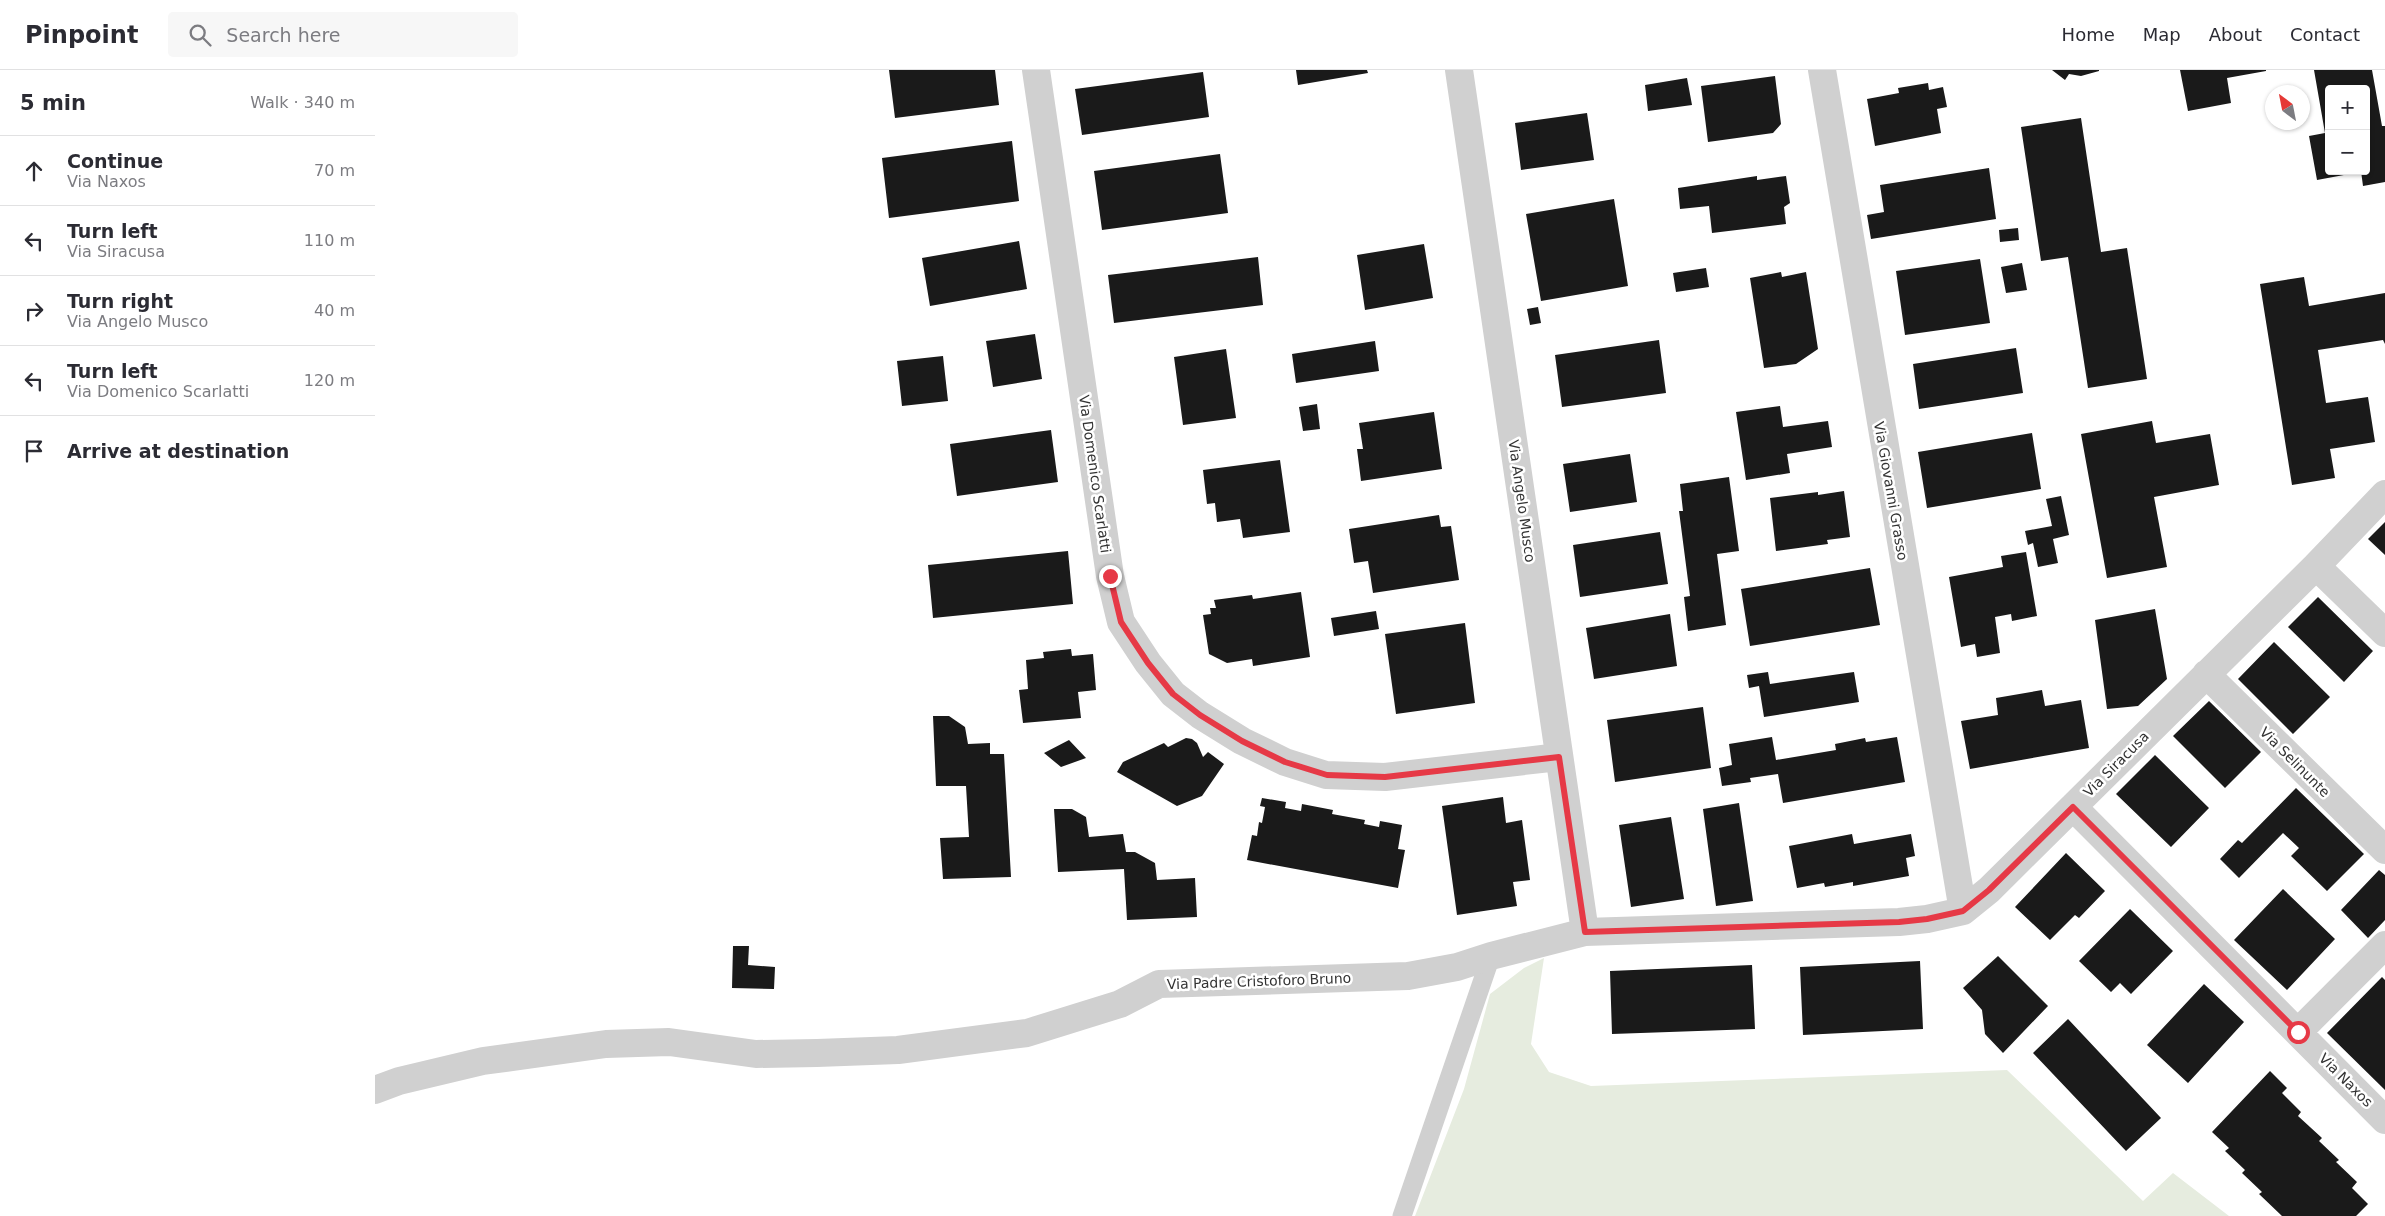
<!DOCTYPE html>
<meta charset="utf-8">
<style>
:root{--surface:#fff;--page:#f7f7f7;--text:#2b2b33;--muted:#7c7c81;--line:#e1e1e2}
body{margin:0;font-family:"DejaVu Sans",sans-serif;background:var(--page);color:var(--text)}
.controls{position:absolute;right:15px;top:15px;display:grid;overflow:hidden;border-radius:5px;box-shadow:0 1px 4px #0004}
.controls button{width:45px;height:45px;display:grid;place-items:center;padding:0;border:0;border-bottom:1px solid var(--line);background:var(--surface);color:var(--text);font:25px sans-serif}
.compass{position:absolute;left:1890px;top:15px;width:45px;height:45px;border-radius:50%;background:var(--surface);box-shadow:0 1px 4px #0004;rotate:328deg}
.stop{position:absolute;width:15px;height:15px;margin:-11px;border:4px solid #e63946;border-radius:50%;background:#fff}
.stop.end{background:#e63946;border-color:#fff;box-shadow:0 1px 5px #0008}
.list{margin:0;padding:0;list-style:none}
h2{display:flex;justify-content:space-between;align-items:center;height:65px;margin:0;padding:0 20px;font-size:21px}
h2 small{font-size:16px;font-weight:400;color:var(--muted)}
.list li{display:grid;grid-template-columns:32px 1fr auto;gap:15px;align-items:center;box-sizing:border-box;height:70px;padding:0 20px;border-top:1px solid var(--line)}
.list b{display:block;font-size:19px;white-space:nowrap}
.list p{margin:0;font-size:16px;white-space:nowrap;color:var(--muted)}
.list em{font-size:16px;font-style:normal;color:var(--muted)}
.icon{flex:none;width:28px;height:28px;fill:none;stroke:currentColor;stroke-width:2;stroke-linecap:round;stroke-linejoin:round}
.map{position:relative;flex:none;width:2010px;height:1146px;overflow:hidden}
header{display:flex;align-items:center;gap:30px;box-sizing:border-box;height:70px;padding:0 25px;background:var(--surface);border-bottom:1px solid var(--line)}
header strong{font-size:24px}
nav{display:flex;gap:28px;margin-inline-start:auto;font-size:18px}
.search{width:350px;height:45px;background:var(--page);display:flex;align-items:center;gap:12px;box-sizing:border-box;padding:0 18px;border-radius:5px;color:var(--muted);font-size:19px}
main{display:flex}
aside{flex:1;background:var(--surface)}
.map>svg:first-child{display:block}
.green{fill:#e6ecdf}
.building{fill:#1a1a1a}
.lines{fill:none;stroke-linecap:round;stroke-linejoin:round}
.lane{stroke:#d0d0d0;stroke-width:19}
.street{stroke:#d0d0d0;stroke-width:28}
.route{stroke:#e63946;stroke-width:6}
.labels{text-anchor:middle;stroke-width:5;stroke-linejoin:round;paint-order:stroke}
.street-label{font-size:14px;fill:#333;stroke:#fff}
</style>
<header>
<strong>Pinpoint</strong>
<div class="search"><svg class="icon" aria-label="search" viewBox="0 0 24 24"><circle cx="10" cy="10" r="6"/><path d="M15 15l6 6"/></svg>Search here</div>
<nav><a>Home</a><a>Map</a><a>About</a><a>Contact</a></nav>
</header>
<main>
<aside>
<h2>5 min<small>Walk · 340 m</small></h2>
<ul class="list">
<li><svg class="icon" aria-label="ahead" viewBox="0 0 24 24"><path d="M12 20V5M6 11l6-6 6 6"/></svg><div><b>Continue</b><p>Via Naxos</p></div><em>70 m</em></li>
<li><svg class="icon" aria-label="left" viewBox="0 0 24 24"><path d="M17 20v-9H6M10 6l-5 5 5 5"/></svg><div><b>Turn left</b><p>Via Siracusa</p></div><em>110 m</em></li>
<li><svg class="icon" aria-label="right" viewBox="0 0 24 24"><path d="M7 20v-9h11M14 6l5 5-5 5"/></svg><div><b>Turn right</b><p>Via Angelo Musco</p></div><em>40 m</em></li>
<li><svg class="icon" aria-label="left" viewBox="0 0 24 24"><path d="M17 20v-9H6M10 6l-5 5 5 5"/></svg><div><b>Turn left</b><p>Via Domenico Scarlatti</p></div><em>120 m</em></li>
<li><svg class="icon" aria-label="arrive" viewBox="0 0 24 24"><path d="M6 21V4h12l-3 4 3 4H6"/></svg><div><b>Arrive at destination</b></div></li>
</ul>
</aside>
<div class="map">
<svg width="2010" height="1146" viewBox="0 0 2010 1146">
<rect width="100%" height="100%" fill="#fff"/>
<!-- green -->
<path class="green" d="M1169 888 1156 974 1174 1002 1216 1016 1632 1000 1768 1131 1798 1103 1854 1146H1040L1089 1019 1115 924 1149 898Z"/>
<!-- building -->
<path class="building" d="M514 0H620L624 35 520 48Z
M921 0H992L993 3 923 15Z
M1677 0H1724V1L1706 6 1694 4 1690 10Z
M1805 0H1891V1L1852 8 1856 33 1813 41Z
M1939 0H1997L2007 56H2010V112L1988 116 1986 101H1991V19H1954V101L1985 102 1942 110 1934 66 1950 63Z
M828 2 834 47 707 65 700 19Z
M1400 6 1406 54 1398 63 1333 72 1326 16Z
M1312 8 1317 35 1273 41 1270 15Z
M1553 13 1554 20 1568 17 1572 37 1562 39 1566 63 1500 76 1492 29 1524 23 1523 18Z
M1212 43 1219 90 1146 100 1140 53Z
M1706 48 1726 182 1752 178 1772 309 1713 318 1693 187 1666 191 1646 57Z
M637 71 644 131 514 148 507 88Z
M845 84 853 143 727 160 719 101Z
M1614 98 1621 149 1496 169 1492 145 1509 142 1505 115Z
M1382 106V110L1411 106 1415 133 1409 137 1411 154 1337 163 1334 136 1305 139 1303 118Z
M1239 129 1253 216 1166 231 1151 144Z
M1643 158 1644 170 1625 172 1624 160Z
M644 171 652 219 555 236 547 188Z
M1049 174 1058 228 990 240 982 185Z
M883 187 888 235 739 253 733 205Z
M1605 189 1615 253 1530 265 1521 201Z
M1647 193 1652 220 1631 223 1626 197Z
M1331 198 1334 217 1301 222 1298 203Z
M1406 202 1407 207 1431 202 1443 279 1421 294 1389 298 1375 208Z
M1929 207 1934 236 2010 223V274L2008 270 1943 280 1951 333 1993 327 2000 372 1955 379 1960 408 1917 415 1885 214Z
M1163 237 1166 253 1155 255 1152 239Z
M660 264 667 309 618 317 611 271Z
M1284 270 1291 323 1187 337 1180 285Z
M1000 271 1004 301 921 313 917 284Z
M1641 278 1648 323 1544 339 1538 294Z
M851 279 861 348 808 355 799 287Z
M568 286 573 331 527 336 522 291Z
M942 334 945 359 928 361 924 337Z
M1405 336 1408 357 1453 351 1457 377 1412 384 1415 403 1371 410 1361 342Z
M1059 342 1067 399 986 411 982 379H988L984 353Z
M1777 351 1781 373 1835 364 1844 415 1779 427 1792 497 1732 508 1706 364Z
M676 360 683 412 582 426 575 374Z
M1657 363 1666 419 1552 438 1543 382Z
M1255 384 1262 432 1195 442 1188 394Z
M905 390 915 462 868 468 865 449 842 452 840 433 832 434 828 400Z
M1354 407 1364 481 1342 484 1351 555 1313 561 1309 527 1315 526 1304 441H1308L1305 414Z
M1469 421 1475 467 1452 470 1453 474 1401 481 1395 428 1443 422V425Z
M1686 426 1694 465 1678 469 1683 493 1663 497 1658 473 1653 475 1650 461 1677 456 1671 429Z
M1064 445 1066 457 1076 456 1084 510 998 523 993 491 979 493 974 459Z
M2010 452V485L1993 469Z
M1285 462 1293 514 1205 527 1198 475Z
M693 481 698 534 558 548 553 495Z
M1651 482 1662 546 1637 551 1636 544 1620 547 1625 583 1602 587 1600 574 1586 577 1574 507 1628 497 1626 486Z
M1495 498 1505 555 1375 576 1366 519Z
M926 522 935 587 878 596 877 589 852 593 834 584 828 545 836 544 835 538H841L839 530 877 525 878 529Z
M1943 527 1998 581 1969 612 1913 557Z
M1780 539 1792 609 1763 636 1732 639 1720 550Z
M1001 541 1004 559 959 566 956 548Z
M1295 544 1302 596 1219 609 1211 558Z
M1090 553 1100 633 1021 644 1010 564Z
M1899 572 1955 627 1918 664 1863 609Z
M696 579 697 586 718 584 721 620 703 622 706 648 648 653 644 620 653 619 651 590 669 588 668 582Z
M1393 602 1395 614 1479 602 1484 632 1389 647 1384 616 1374 618 1372 605Z
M1667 620 1670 636 1706 630 1714 678 1595 699 1586 651 1623 645 1621 628Z
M1834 631 1886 682 1850 718 1798 666Z
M1328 637 1336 698 1240 712 1232 650Z
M558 646H574L590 657 593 674 615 673V684H629L636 807 568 809 565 768 594 767 591 716H561Z
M1397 667 1401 690 1461 680 1460 674 1490 668 1491 672 1522 667 1530 712 1408 733 1403 704 1375 708 1376 712 1347 716 1344 698 1357 695 1354 674Z
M811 668 817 669 822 673 828 687 833 682 849 694 827 726 802 736 742 702 748 692 789 673 793 677Z
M694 670 711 688 686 697 669 683Z
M1780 685 1834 738 1796 777 1741 724Z
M1921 718 1989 784 1952 821 1916 786 1924 778 1908 763 1864 808 1845 789 1863 770 1867 773Z
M1128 727 1131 753 1147 750 1155 810 1138 812 1142 836 1082 845 1067 736Z
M887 728 911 732 910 738 926 741 927 734 958 740 957 744 990 750 989 754 1004 757 1005 751 1027 755 1023 779 1030 780 1023 818 872 790 877 765 882 766 884 752 887 753 890 737 885 736Z
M1364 733 1378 831 1341 836 1328 739Z
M679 739H697L711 747 714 767 748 764 751 782H760L780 793 782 810 820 808 822 847 752 850 749 799 683 802Z
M1296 747 1309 829 1256 837 1244 755Z
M1477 764 1479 774 1536 764 1540 786 1531 788 1534 806 1478 816V812L1450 817 1449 813 1422 818 1414 776Z
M1691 783 1730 821 1704 848 1700 845 1675 870 1640 837Z
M2004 800 2010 805V850L1993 868 1966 840Z
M1908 819 1960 869 1912 920 1859 870Z
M1755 839 1798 881 1756 924 1745 913 1736 922 1704 891Z
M358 876H374L373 895 400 897 399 919 357 918Z
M1623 886 1673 936 1628 983 1610 964 1607 940 1588 918Z
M1545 891 1548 959 1428 965 1425 897Z
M1377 895 1380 959 1237 964 1235 901Z
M2007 907 2010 910V1020L1952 963Z
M1829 914 1869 952 1813 1013 1772 975Z
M1693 949 1786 1048 1751 1081 1658 983Z
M1895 1001 1912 1018 1907 1023 1926 1042 1923 1046 1947 1068 1944 1071 1964 1090 1961 1092 1982 1112 1977 1118 1993 1134 1981 1146H1907L1884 1124 1887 1122 1867 1103 1870 1100 1850 1081 1854 1078 1837 1062Z"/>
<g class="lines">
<!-- lane -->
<path class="lane" d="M1027 1146 1116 886"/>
<!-- street -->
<path class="street" d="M661 0 735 506 746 552 773 593 798 624 825 645 867 671 910 692 951 705 1010 707 1184 687
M1084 0 1210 862
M1447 0 1588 841
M1941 496 2010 563
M1831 604 2010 780
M1698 737 2010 1050
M1923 962 2010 875
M0 1020 24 1011 108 991 231 974 294 972 381 984 442 983 523 980 652 963 745 934 784 914 1033 906 1082 897 1116 886 1210 862 1524 852 1552 849 1588 841 1614 820 1941 496 2010 424"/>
</g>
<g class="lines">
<!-- route -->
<path class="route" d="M735 506 746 552 773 593 798 624 825 645 867 671 910 692 952 705 1010 707 1184 687 1210 862 1524 852 1552 849 1588 841 1614 820 1698 737 1923 962"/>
</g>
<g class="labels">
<!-- street labels -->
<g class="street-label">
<text transform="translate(720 404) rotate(82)" y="5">Via Domenico Scarlatti</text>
<text transform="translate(1516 421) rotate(80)" y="5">Via Giovanni Grasso</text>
<text transform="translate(1147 431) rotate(82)" y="5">Via Angelo Musco</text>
<text transform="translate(1920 692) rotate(45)" y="5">Via Selinunte</text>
<text transform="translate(1741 694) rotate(-45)" y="5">Via Siracusa</text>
<text transform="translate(884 911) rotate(-2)" y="5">Via Padre Cristoforo Bruno</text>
<text transform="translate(1971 1010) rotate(45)" y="5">Via Naxos</text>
</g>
</g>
</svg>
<div class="controls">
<button>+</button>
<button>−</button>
</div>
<svg class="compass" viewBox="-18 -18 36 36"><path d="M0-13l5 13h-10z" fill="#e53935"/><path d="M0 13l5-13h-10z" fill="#7c7c81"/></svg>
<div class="stop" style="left:1923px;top:962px"></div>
<div class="stop end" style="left:735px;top:506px"></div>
</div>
</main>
